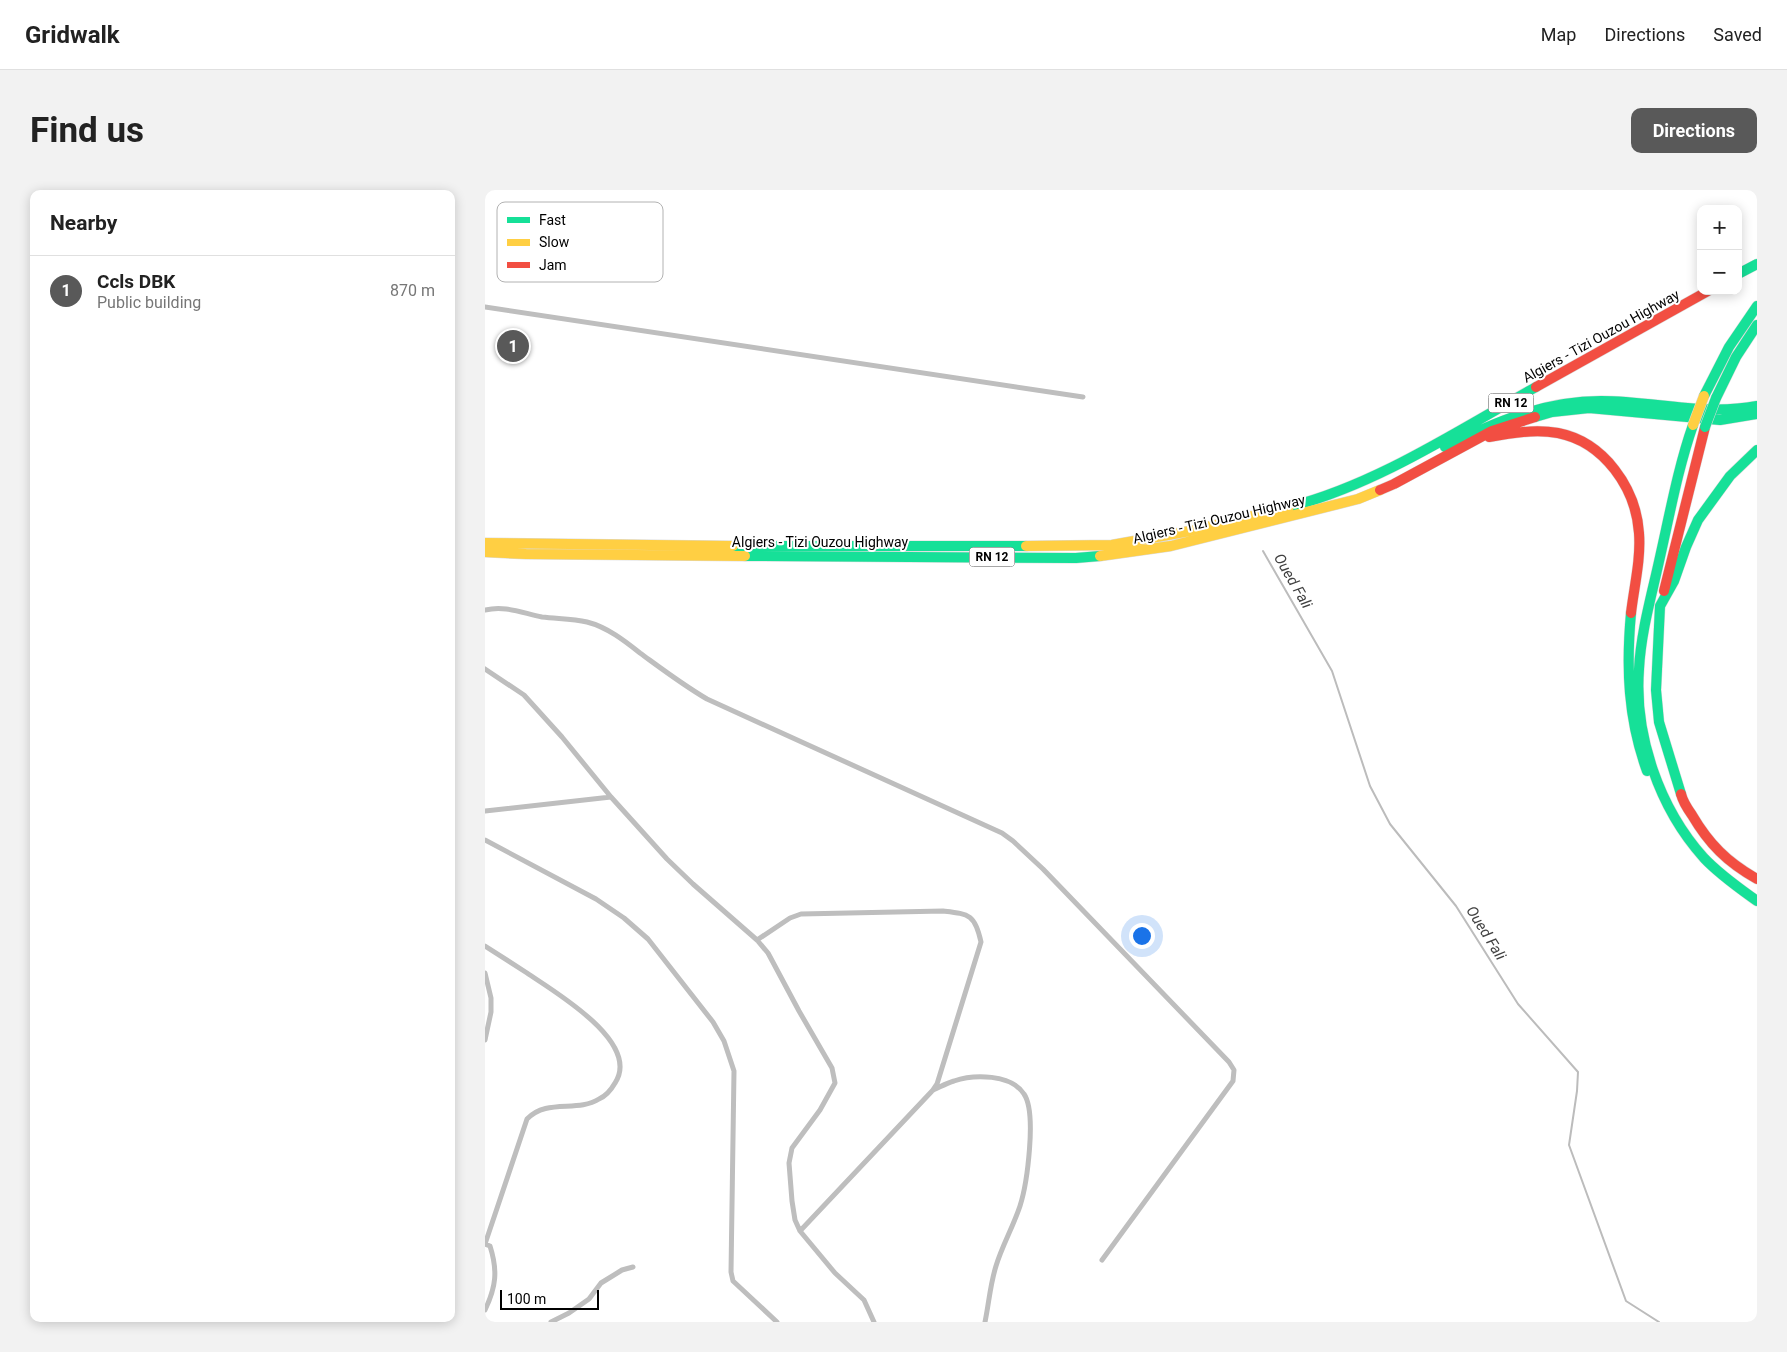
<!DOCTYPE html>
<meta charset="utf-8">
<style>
:root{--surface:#fff;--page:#f2f2f2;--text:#222;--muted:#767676;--line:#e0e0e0;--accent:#595959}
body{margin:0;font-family:Roboto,sans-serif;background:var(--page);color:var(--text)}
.controls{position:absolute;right:15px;top:15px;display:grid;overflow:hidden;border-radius:10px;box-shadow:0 2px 12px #0003}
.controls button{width:45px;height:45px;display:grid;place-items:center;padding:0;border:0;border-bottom:1px solid var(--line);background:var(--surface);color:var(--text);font:25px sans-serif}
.scale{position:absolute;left:15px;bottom:12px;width:99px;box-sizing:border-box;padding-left:5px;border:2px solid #000;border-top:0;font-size:14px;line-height:18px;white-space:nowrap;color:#000;-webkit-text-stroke:4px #fff;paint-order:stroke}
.you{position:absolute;left:656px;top:745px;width:18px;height:18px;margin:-12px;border:4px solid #fff;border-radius:50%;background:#1a73e8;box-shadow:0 0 0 8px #1a73e833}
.badge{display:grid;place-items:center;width:32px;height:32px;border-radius:50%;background:var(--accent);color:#fff;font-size:16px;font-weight:700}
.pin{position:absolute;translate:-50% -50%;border:2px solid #fff;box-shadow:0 1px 5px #0006}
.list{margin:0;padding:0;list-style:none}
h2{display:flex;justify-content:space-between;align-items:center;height:65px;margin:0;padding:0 20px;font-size:21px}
h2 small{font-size:16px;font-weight:400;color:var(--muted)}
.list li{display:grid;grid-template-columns:32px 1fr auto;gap:15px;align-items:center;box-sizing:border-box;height:70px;padding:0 20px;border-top:1px solid var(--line)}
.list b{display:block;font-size:19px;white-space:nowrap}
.list p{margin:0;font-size:16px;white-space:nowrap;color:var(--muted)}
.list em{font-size:16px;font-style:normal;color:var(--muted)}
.map{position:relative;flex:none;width:1272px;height:1132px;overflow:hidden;border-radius:10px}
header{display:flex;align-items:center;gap:30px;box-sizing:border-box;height:70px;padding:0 25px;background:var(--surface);border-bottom:1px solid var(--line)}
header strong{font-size:24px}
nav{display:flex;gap:28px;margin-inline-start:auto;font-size:18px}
.intro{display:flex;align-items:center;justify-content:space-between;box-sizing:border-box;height:120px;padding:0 30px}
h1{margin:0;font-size:35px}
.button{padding:12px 22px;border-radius:10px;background:var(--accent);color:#fff;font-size:18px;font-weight:700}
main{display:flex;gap:30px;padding:0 30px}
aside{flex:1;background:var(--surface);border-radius:10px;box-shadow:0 2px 12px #0003}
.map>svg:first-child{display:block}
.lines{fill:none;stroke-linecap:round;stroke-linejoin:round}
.stream{stroke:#bcbcbc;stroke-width:2}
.fast-casing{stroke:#dbdbdb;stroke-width:11}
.slow-casing{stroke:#dbdbdb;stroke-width:11}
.jam-casing{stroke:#dbdbdb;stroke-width:11}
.street{stroke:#bebebe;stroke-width:5}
.fast{stroke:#16e098;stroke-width:10}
.slow{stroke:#ffcf43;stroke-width:10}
.jam{stroke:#f24e42;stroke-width:10}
.fast-bridge-casing{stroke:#dbdbdb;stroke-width:11;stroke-linecap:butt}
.slow-bridge-casing{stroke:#dbdbdb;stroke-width:11;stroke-linecap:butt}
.fast-bridge{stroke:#16e098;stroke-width:10}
.slow-bridge{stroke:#ffcf43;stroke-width:10}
.labels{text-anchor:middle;stroke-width:4;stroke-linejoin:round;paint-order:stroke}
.shield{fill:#fff;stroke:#4c4c4c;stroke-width:1}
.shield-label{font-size:12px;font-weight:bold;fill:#000}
.street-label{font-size:14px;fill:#000;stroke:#fff}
.water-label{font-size:15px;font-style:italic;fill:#414141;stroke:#fff}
.key{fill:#fff;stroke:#b2b2b2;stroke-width:1}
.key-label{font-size:14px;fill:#000}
</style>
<header>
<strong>Gridwalk</strong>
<nav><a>Map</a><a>Directions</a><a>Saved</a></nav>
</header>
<div class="intro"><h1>Find us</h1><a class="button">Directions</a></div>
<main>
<aside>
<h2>Nearby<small></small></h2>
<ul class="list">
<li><span class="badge">1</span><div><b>Ccls DBK</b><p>Public building</p></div><em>870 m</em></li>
</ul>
</aside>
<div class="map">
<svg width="1272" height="1132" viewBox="0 0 1272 1132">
<rect width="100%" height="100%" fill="#fff"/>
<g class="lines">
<!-- stream -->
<path class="stream" d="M778 361 847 481 885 596 905 634 971 716 1033 814 1093 882 1092 901 1084 955 1141 1111 1174 1132"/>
<defs>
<path id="fast" d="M1253 84 1272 74
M1219 206 1244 157 1272 116
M1231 208 1251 167 1272 135
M1050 227 1067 222 1104 218 1235 230 1272 224
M1208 235C1193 278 1185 323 1175 367 1167 404 1156 441 1154 479 1149 545 1174 618 1219 668 1235 685 1254 698 1272 711
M960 257C1010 232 1059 211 1116 211 1169 211 1218 226 1272 216
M804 317C891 295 974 240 1051 197
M248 356H541
M260 366 591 368 615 366
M1146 423C1141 478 1143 529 1162 581
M1196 604 1174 532 1171 500 1175 416 1189 391 1201 357 1213 330 1245 286 1272 260"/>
<path id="slow" d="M0 353 248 356
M541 356 627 355 705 341 804 317
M0 362 41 364 260 366
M615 366 686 356 873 309 895 300"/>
<path id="jam" d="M1051 197 1223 101
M1004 247C1026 243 1050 239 1073 243 1119 252 1151 298 1154 343 1156 370 1149 397 1146 423
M895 300 909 294 1007 241 1050 227
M1179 401 1220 237
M1196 604C1198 612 1202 618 1207 625 1224 654 1242 672 1272 689"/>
</defs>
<!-- fast casing -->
<use href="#fast" class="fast-casing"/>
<!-- slow casing -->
<use href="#slow" class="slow-casing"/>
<!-- jam casing -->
<use href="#jam" class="jam-casing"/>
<!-- street -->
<path class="street" d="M0 117 598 207
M0 420C20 415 37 423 57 427 72 429 87 428 102 432 122 437 140 451 155 463 177 479 198 495 222 509L517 643 528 651 558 679 744 872 749 880 748 891 617 1070
M0 479 39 505 77 547 126 607 182 669 208 694 272 750 283 763 314 821 347 878 350 893 335 920 307 958 304 973 307 1011 310 1030 315 1041 350 1083 379 1110 389 1132
M0 621 126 607
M0 650 111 709 139 728 163 749 228 832 239 851 249 881 246 1082 248 1091 292 1132
M272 750 305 728 316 724 458 721C484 724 490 724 496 752L452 894 448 900
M0 756C14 765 28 774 42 783 68 801 157 852 130 893 126 900 121 906 114 909 92 923 62 908 42 929L0 1054 5 1056C13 1081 11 1097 0 1120
M0 783 6 808V822L0 850
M315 1041 448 900C455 897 462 893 469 891 489 884 526 884 539 904 552 923 542 994 535 1016 528 1037 517 1056 511 1076 505 1095 504 1113 500 1132
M66 1132 84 1123 104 1109 116 1093 137 1080 148 1077"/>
<!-- fast -->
<use href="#fast" class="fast"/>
<!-- slow -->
<use href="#slow" class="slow"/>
<!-- jam -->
<use href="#jam" class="jam"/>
<defs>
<path id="fast-bridge" d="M1220 237 1231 208"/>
<path id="slow-bridge" d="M1208 235 1219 206"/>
</defs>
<!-- fast-bridge casing -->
<use href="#fast-bridge" class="fast-bridge-casing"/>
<!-- slow-bridge casing -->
<use href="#slow-bridge" class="slow-bridge-casing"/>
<!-- fast-bridge -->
<use href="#fast-bridge" class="fast-bridge"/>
<!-- slow-bridge -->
<use href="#slow-bridge" class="slow-bridge"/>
</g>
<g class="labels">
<!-- shield labels -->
<g class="shield">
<rect x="1003.5" y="203.5" width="45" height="19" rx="4"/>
<rect x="484.5" y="357.5" width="45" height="19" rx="4"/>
</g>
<g class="shield-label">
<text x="1026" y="217">RN 12</text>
<text x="507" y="371">RN 12</text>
</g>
<!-- street labels -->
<g class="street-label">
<text transform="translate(1116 146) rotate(-29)" y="5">Algiers - Tizi Ouzou Highway</text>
<text transform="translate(734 329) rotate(-13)" y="5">Algiers - Tizi Ouzou Highway</text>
<text x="335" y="357">Algiers - Tizi Ouzou Highway</text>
</g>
<!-- water labels -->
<g class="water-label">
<text transform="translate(808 391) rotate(60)" y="5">Oued Fali</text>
<text transform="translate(1001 743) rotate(58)" y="5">Oued Fali</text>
</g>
</g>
<!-- legend -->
<rect x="12" y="12" width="166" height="80" rx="8" class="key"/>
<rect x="22" y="27" width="23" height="6" fill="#16e098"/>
<rect x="22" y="49" width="23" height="7" fill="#ffcf43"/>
<rect x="22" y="72" width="23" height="6" fill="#f24e42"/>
<g class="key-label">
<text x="54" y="35">Fast</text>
<text x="54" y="57">Slow</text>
<text x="54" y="80">Jam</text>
</g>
</svg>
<div class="controls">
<button>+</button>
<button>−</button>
</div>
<div class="scale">100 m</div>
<div class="you"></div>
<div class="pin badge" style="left:28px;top:156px">1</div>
</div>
</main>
